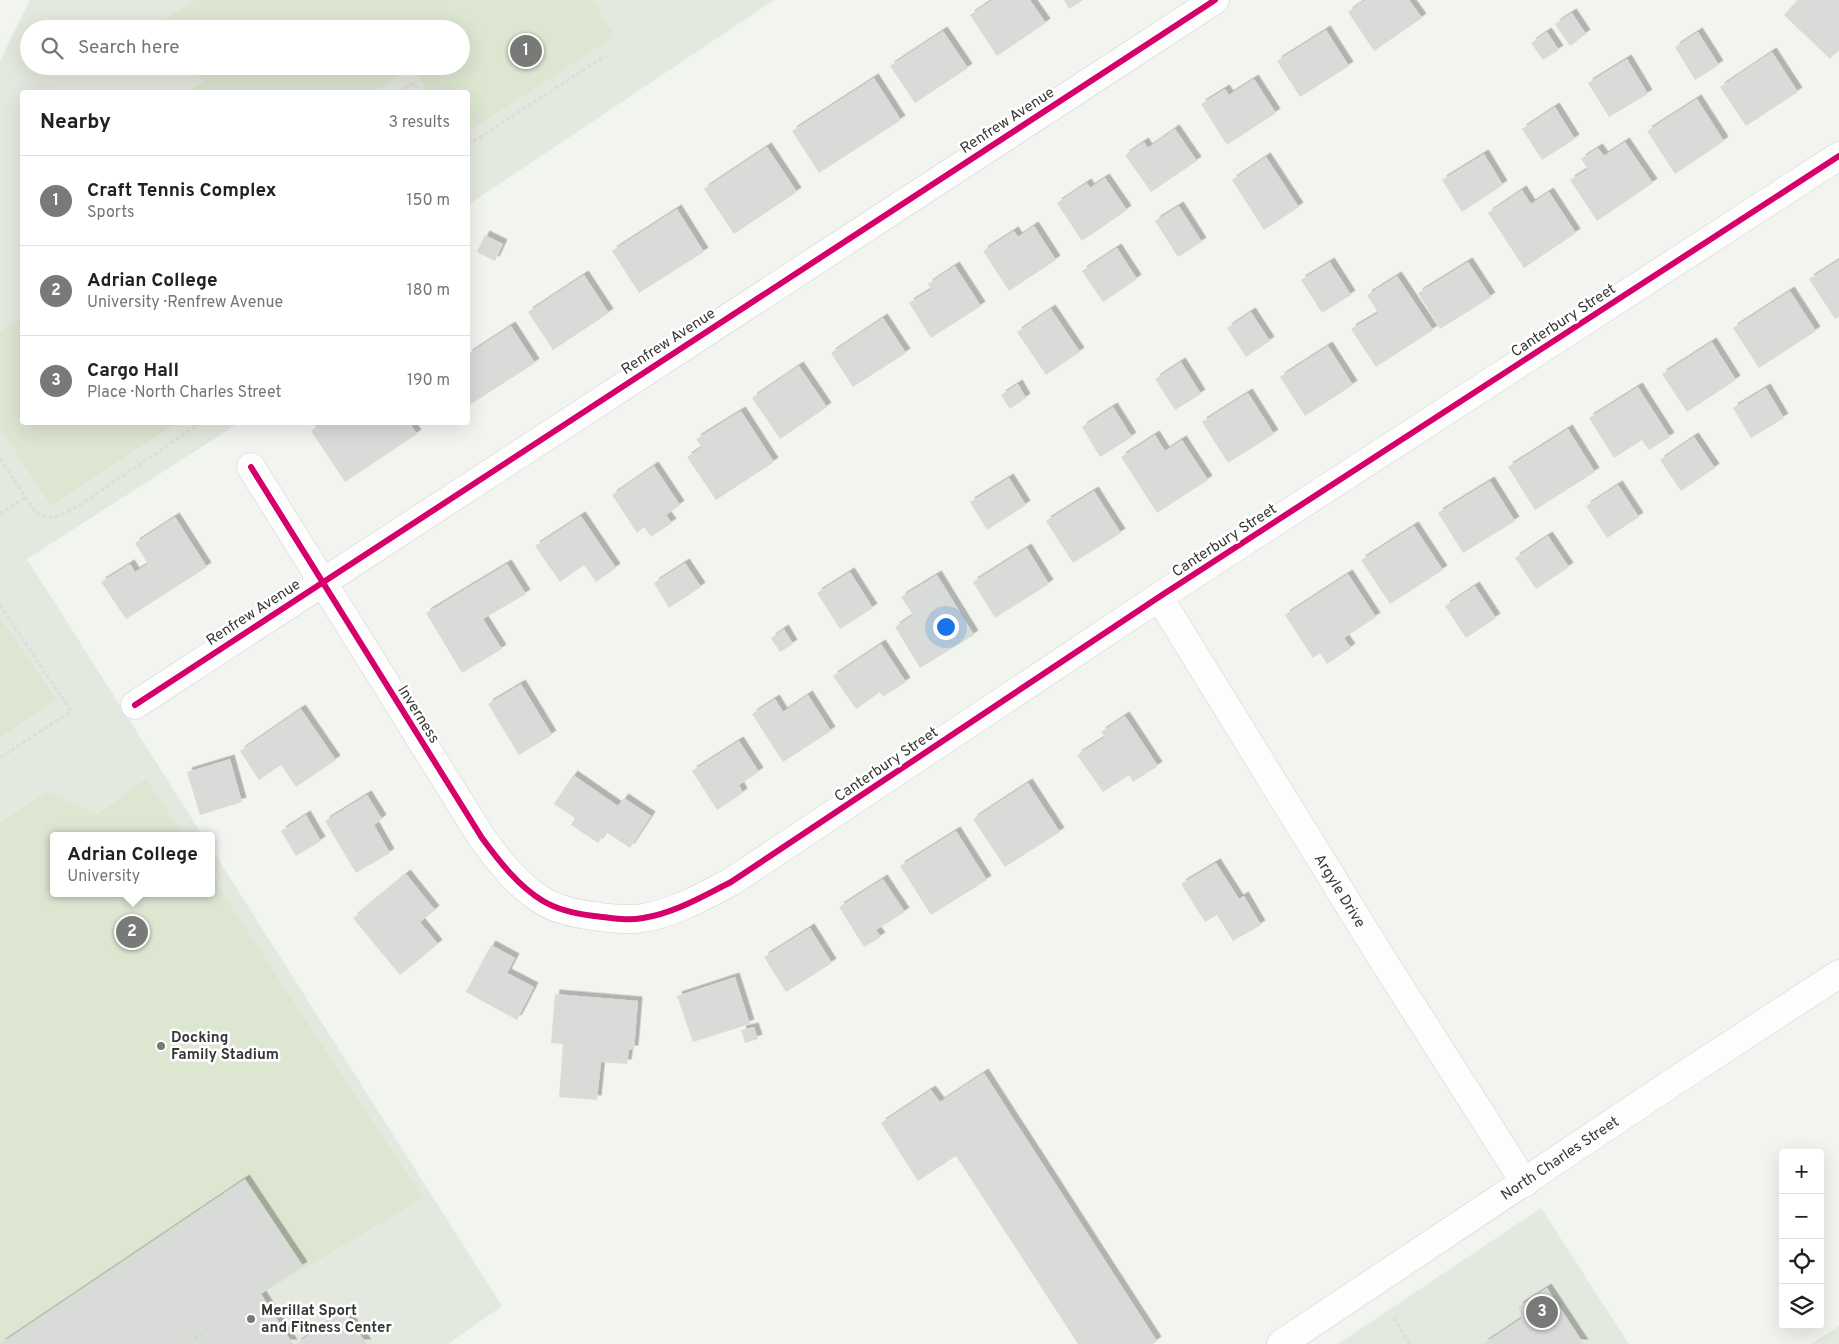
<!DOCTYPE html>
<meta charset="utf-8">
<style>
:root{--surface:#fff;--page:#f2f2f2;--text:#202124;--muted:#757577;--line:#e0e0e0;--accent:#787a77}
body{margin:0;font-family:Overpass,sans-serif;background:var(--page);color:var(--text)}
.controls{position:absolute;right:15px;bottom:15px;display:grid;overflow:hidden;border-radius:5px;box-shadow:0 5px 20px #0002}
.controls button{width:45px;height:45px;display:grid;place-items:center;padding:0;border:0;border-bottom:1px solid var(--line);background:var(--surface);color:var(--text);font:25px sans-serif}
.you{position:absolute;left:945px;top:626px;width:18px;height:18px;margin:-12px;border:4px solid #fff;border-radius:50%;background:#1a73e8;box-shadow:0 0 0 8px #1a73e833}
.badge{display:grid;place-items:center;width:32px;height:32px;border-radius:50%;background:var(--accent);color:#fff;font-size:16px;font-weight:700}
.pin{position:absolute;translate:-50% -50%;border:2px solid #fff;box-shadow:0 1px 5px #0006}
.popup{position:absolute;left:50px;top:832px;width:165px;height:65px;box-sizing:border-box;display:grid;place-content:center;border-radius:5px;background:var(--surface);filter:drop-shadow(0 1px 4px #0005);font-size:16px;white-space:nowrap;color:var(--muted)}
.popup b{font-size:19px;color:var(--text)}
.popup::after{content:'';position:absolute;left:50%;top:100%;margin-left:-10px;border:10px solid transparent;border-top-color:var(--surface)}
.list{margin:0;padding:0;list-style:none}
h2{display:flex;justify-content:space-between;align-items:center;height:65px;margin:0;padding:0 20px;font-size:21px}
h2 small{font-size:16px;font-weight:400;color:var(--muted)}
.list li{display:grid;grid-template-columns:32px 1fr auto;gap:15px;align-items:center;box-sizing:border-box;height:90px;padding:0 20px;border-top:1px solid var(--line)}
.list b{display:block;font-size:19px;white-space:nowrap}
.list p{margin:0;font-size:16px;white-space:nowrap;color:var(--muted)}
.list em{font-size:16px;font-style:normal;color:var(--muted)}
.icon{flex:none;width:28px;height:28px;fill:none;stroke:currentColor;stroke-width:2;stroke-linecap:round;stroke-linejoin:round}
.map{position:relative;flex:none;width:1839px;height:1344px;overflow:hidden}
.search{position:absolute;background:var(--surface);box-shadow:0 5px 20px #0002;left:20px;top:20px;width:450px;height:55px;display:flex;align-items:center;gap:12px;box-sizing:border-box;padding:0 18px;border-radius:28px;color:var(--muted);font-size:19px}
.panel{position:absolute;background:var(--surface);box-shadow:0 5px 20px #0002;left:20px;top:90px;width:450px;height:335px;border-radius:5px}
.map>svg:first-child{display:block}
.built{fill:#e4e9df;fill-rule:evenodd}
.green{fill:#dde6d1}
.building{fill:#d9dbd8;filter:url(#shadow)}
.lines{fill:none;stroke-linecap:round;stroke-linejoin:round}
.minor-casing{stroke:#d0d1ce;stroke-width:29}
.tertiary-casing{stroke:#d0d1ce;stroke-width:29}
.path{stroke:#dddddc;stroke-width:3;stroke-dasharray:4 2.5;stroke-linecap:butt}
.minor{stroke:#fdfdfd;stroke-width:28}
.tertiary{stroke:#fdfdfd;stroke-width:28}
.cycleway-casing{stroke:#fff;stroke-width:9}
.cycleway{stroke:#d6006c;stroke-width:6}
.poi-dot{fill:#787a77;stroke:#fff;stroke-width:2}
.labels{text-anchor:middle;stroke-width:5;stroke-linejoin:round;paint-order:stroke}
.street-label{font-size:15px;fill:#373836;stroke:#fff}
.poi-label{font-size:15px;font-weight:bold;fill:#373836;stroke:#fff;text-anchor:start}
</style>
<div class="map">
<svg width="1839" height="1344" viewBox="0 0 1839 1344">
<defs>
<filter id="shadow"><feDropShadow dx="4.5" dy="-4.5" stdDeviation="0" flood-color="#0004"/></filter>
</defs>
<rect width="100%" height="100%" fill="#f2f4f0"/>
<!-- built -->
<path class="built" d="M30 0H774L468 205V92H22V422L239 423 27 559 203 836H53V893H211V848L502 1306 448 1344H0V61ZM29 29H461V66H29Z
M1541 1208 1629 1344H1338Z
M1839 1326V1344H1811Z"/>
<!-- green -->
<path class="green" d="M195 0H592L615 36 468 132V92H428L411 68 373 92H187L203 82 193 66H461V29H170L164 20Z
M22 316V422L176 423 51 506 0 428V332Z
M0 617 56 699 0 738Z
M146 779 184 836H53V893H211V876L423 1198 261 1294 188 1344H0V823L46 792 98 814Z"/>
<!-- building -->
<path class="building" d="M992 0H1030L1046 23 997 56 970 15Z
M1064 0H1083L1069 9Z
M1365 0H1409L1422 18 1374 51 1348 12Z
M1798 0H1839V49L1830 59 1784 15Z
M1572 13 1586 34 1570 46 1555 24Z
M1326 30 1349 66 1300 97 1277 61Z
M943 31 968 68 915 103 890 66Z
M1547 32 1559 50 1543 60 1531 43Z
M1698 32 1719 65 1695 80 1675 47Z
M1772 52 1798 92 1746 126 1720 87Z
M1627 59 1648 94 1609 117 1588 83Z
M874 78 901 120 819 173 792 131Z
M1254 79 1276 113 1227 145 1201 104 1225 89 1229 95Z
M1697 99 1724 141 1675 174 1647 131Z
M1555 107 1575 139 1542 160 1522 129Z
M1175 129 1197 161 1151 192 1125 155 1144 142 1148 148Z
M1625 142 1653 183 1597 221 1570 180 1588 169 1581 159 1598 148 1604 156Z
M767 147 797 192 734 234 704 189Z
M1484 154 1503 185 1462 212 1442 180Z
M1266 157 1299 207 1264 230 1232 180Z
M1105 178 1127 210 1082 241 1057 203 1087 183 1090 188Z
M1522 190 1531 204 1549 192 1576 233 1524 268 1488 213Z
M1179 206 1202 242 1178 257 1155 221Z
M677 209 704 252 639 293 612 251Z
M1034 226 1056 260 1009 291 983 251 1014 231 1018 237Z
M485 235 503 244 495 261 477 252Z
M1117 248 1137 279 1103 302 1082 271Z
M1839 260V317L1835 319 1809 279Z
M1330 262 1351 295 1322 313 1301 280Z
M1468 262 1491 297 1440 329 1418 293Z
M955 266 981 306 931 338 909 303 932 289 928 284Z
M584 275 609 313 553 350 528 312Z
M1397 276 1433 330 1376 367 1351 329 1378 313 1367 295Z
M1790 291 1816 331 1759 368 1733 328Z
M1051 309 1080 352 1046 375 1017 332Z
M1251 312 1270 341 1246 357 1227 328Z
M883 318 906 353 853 387 831 353Z
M511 326 535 363 468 406V354Z
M1712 342 1736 380 1687 412 1662 374Z
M1328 346 1353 385 1305 416 1280 377Z
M1181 362 1201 394 1175 410 1155 379Z
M799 366 827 407 780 439 752 398Z
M1018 384 1026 398 1010 409 1001 395Z
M1638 387 1670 437 1649 450 1642 440 1614 458 1589 418Z
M1766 388 1784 418 1751 438 1733 408Z
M1248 393 1274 434 1228 463 1202 422Z
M1113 407 1132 437 1100 457 1082 427Z
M741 411 774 462 716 500 687 457 702 447 696 439Z
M323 422H409L417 434 345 482 311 431Z
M1568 429 1595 472 1535 510 1508 467Z
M1155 435 1165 451 1182 440 1208 480 1157 513 1121 457Z
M1694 437 1715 468 1681 491 1660 460Z
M654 466 680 505 666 515 672 523 651 537 644 527 637 533 612 495Z
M1009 478 1026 505 987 530 970 502Z
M1490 481 1515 521 1463 553 1438 513Z
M1618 485 1639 517 1607 538 1586 506Z
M1094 491 1121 533 1073 563 1046 521Z
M581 516 616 568 596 582 584 565 560 582 535 546Z
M175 517 207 567 126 619 101 582 130 564 135 572 148 564 135 543Z
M1414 526 1443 570 1390 604 1361 560Z
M1548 536 1569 567 1536 589 1515 558Z
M1027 548 1049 584 995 618 973 582Z
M685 563 701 587 669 608 654 583Z
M507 564 526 594 483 619 502 649 462 673 426 613Z
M850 572 873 608 840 629 817 593Z
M1348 574 1376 617 1344 638 1351 648 1327 664 1320 653 1313 658 1285 615Z
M937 575 974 635 920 668 895 627 913 615 901 597Z
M1475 586 1496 618 1466 638 1445 606Z
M784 629 793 644 780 652 771 638Z
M881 644 906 682 883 697 880 692 856 709 833 676Z
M521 684 552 735 519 755 488 704Z
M808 695 831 731 783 762 752 714 775 699 783 712Z
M301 709 336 760 296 787 281 765 259 780 240 751Z
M1125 716 1158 766 1133 782 1129 775 1103 792 1077 755 1105 737 1101 732Z
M739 741 759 772 739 785 743 793 717 810 692 771Z
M230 759 242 802 200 815 187 772Z
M573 775 618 806 624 798 651 816 630 848 606 832 598 843 571 825 575 818 554 804Z
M1028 783 1060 832 1005 867 973 819Z
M367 795 382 819 374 825 390 853 356 873 325 821Z
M306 815 321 841 296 856 281 831Z
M956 831 987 880 931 915 900 866Z
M1216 863 1239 899 1244 896 1261 925 1233 941 1217 915 1205 922 1181 884Z
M406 874 435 910 420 922 438 944 400 975 353 918Z
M883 879 905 912 876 930 881 937 864 947 839 907Z
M810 928 832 963 786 992 764 957Z
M491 945 515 958 507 973 534 987 517 1020 466 992Z
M735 977 750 1024 693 1042 677 996Z
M555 994 638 1001 634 1050H629L627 1064 601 1062 597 1100 559 1097 563 1044 551 1043Z
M754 1027 758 1039 745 1043 741 1030Z
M984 1073 1157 1341 1153 1344H1078L956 1156 918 1181 881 1123 931 1090 940 1102Z
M245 1179 303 1266 261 1294 293 1344H188L211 1327 186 1344H0Z
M1547 1288 1584 1344H1483L1522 1318 1518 1307Z
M344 1311 367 1344H296Z"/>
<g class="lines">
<defs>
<g id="minor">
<path d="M251 467 482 838C499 861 518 886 543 901 558 910 577 914 594 916 610 918 627 921 643 918 675 913 703 896 731 882L1159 597 1839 156"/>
<path id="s1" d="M1159 597 1381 957 1525 1183"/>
<path d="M135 705 1215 0"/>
</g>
<g id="tertiary">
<path id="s2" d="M1281 1344 1678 1079 1839 974"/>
</g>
</defs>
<!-- minor casing -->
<use href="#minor" class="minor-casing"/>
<!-- tertiary casing -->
<use href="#tertiary" class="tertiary-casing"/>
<!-- path -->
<path class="path" d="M400 92 414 83 420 92
M468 145 605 56
M0 459 34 510C49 524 62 514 78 506L202 422
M0 514 26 497
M0 605 71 711 0 758
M1394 1318 1410 1344"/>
<!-- minor -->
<use href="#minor" class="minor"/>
<!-- tertiary -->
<use href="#tertiary" class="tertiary"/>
<defs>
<path id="cycleway" d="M251 467 482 838C499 861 518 886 543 901 558 910 577 914 594 916 610 918 627 921 643 918 675 913 703 896 731 882L1159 597 1839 156
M135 705 1215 0"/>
</defs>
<!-- cycleway casing -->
<use href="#cycleway" class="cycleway-casing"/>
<!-- cycleway -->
<use href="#cycleway" class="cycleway"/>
</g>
<!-- markers -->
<g class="poi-dot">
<circle cx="161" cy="1046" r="5"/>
<circle cx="251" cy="1319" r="5"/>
</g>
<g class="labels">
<!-- street labels -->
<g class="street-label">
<text transform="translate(1007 120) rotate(-33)" y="5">Renfrew Avenue</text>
<text transform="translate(1563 320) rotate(-33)" y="5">Canterbury Street</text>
<text transform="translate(668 341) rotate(-33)" y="5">Renfrew Avenue</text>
<text transform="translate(1224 540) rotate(-33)" y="5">Canterbury Street</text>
<text transform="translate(253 612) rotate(-33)" y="5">Renfrew Avenue</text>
<text transform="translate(419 714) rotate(58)" y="5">Inverness</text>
<text transform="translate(886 764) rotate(-34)" y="5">Canterbury Street</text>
<text dy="5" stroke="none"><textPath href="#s1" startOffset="345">Argyle Drive</textPath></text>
<text dy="5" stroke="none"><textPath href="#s2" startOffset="335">North Charles Street</textPath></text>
</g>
<!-- poi labels -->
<g class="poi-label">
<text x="171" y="1042">Docking<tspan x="171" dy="17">Family Stadium</tspan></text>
<text x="261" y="1315">Merillat Sport<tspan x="261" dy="17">and Fitness Center</tspan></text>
</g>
</g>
</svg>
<div class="controls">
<button>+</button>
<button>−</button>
<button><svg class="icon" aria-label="locate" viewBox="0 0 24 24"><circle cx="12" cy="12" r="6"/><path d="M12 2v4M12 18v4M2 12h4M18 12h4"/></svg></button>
<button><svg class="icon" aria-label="layers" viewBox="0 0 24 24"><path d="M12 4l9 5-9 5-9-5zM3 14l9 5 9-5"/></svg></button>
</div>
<div class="you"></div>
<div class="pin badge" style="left:526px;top:51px">1</div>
<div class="pin badge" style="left:132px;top:932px">2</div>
<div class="popup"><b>Adrian College</b>University</div>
<div class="pin badge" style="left:1542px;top:1312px">3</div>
<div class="search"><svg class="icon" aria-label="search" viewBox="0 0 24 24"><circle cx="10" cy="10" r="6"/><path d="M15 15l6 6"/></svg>Search here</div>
<section class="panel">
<h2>Nearby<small>3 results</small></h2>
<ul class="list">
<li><span class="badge">1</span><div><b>Craft Tennis Complex</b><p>Sports</p></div><em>150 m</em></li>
<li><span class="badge">2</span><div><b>Adrian College</b><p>University · Renfrew Avenue</p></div><em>180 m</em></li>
<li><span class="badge">3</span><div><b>Cargo Hall</b><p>Place · North Charles Street</p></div><em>190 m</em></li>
</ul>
</section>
</div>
